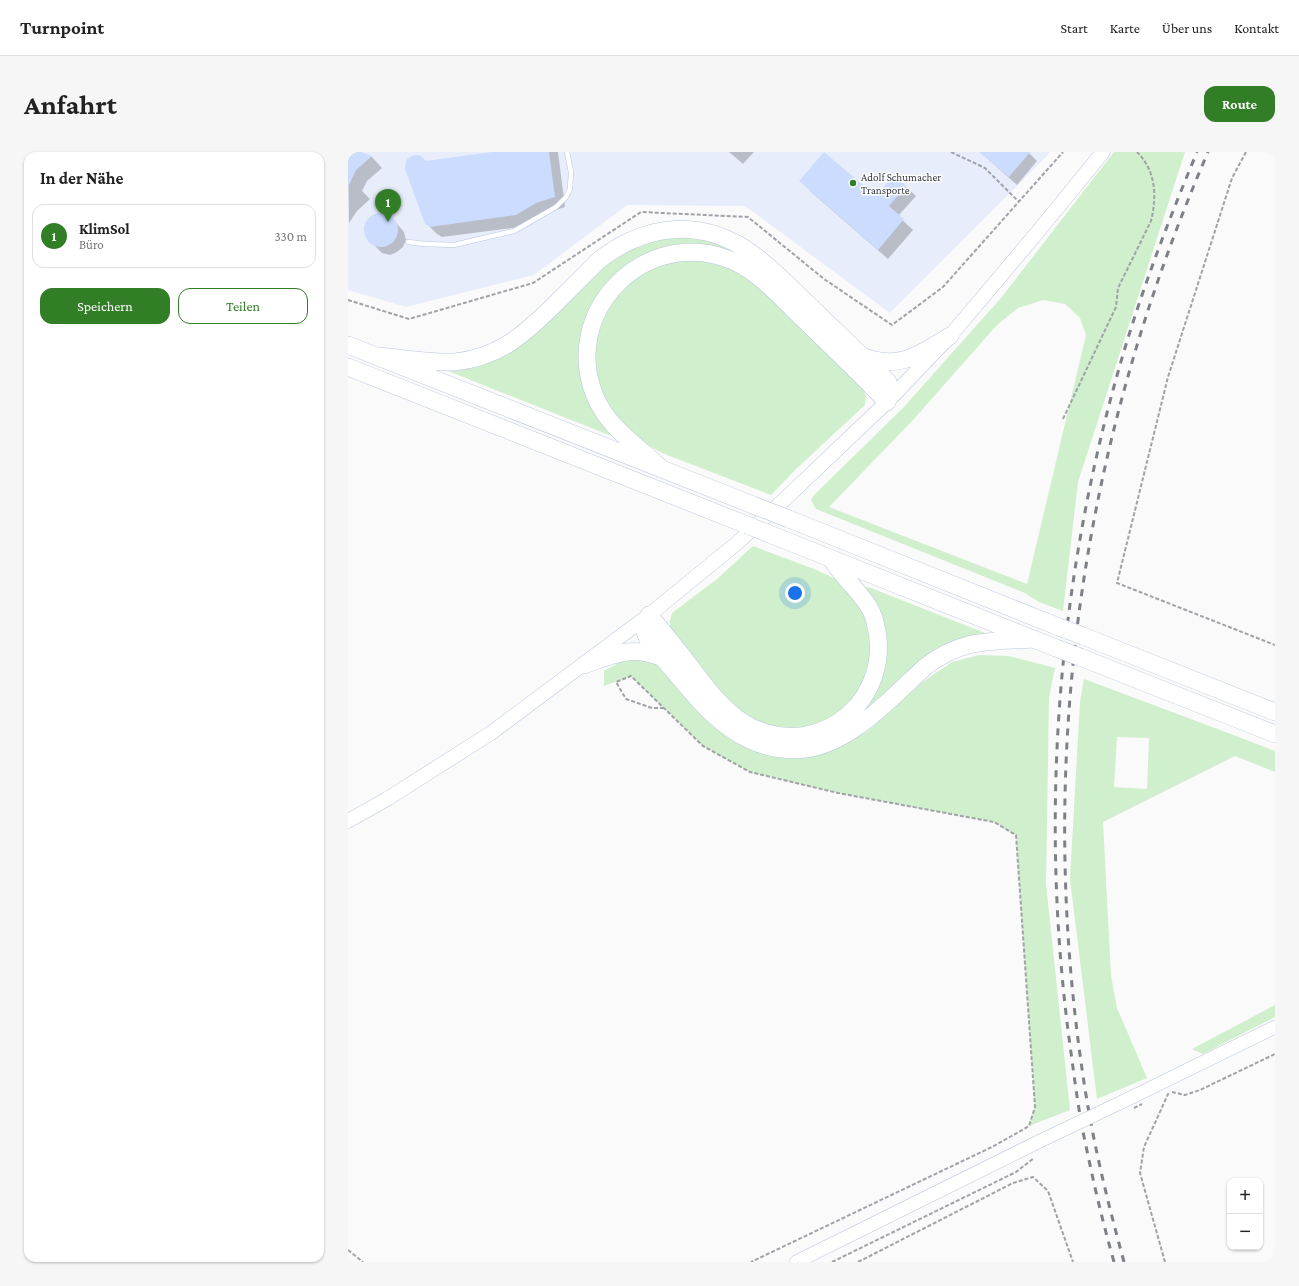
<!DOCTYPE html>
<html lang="de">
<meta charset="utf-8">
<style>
:root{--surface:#fff;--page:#f6f6f6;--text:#222;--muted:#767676;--line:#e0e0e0;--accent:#317e26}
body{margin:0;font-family:"Crimson Pro",serif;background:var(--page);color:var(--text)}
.controls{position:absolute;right:12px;bottom:12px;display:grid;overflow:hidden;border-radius:8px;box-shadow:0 1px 3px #0004}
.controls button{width:36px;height:36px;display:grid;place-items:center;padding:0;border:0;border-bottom:1px solid var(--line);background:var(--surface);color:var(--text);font:20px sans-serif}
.you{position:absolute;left:447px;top:441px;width:14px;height:14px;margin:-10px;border:3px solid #fff;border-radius:50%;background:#1a73e8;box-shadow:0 0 0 6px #1a73e833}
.badge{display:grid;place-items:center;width:26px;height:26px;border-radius:50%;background:var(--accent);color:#fff;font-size:13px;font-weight:700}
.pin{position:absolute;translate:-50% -33px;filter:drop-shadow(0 1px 2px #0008)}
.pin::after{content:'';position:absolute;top:21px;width:14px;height:12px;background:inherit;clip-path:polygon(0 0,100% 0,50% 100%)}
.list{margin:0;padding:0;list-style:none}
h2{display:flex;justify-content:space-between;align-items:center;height:52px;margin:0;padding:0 16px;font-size:17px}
h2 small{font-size:13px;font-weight:400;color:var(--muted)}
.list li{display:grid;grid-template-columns:26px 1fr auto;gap:12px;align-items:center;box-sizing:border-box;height:64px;margin:0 8px 8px;padding:0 8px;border:1px solid var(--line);border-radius:12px}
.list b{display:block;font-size:15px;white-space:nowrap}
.list p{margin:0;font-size:13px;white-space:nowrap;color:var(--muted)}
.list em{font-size:13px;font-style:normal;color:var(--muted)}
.actions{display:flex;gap:8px;padding:12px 16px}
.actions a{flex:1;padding:9px 0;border:1px solid var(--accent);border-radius:12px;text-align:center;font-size:14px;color:var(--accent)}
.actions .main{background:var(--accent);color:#fff}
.map{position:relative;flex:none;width:927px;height:1110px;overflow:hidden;border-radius:12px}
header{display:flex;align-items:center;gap:24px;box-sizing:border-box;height:56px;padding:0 20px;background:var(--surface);border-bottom:1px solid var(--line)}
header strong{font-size:19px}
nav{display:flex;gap:22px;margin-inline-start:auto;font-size:14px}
.intro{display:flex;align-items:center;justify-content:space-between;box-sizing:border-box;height:96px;padding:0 24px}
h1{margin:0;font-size:28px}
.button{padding:10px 18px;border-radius:12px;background:var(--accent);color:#fff;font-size:14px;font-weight:700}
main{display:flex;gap:24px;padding:0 24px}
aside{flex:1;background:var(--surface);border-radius:12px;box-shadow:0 1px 3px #0004}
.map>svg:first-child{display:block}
.built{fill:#e7edfb}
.green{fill:#d0efcc;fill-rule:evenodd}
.shadow{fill:#0003}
.building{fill:#cbdcff}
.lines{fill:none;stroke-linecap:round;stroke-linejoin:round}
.lane-casing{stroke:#b9c5df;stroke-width:5.5}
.secondary-casing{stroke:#b9c5df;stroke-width:14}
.primary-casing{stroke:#b9c5df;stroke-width:15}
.highway-casing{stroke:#b9c5df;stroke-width:18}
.path{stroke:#a0a2a7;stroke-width:2;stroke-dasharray:4 2;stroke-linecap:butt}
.lane{stroke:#fff;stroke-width:4.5}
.secondary{stroke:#fff;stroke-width:13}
.primary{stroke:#fff;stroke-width:14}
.highway{stroke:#fff;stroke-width:17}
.rail{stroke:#7d8086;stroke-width:3;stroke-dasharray:7 7;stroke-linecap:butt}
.secondary-bridge-casing{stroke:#b9c5df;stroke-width:14;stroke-linecap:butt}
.highway-bridge-casing{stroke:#b9c5df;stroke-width:18;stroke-linecap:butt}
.path-bridge{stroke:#a0a2a7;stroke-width:2;stroke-dasharray:4 2;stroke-linecap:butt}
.secondary-bridge{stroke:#fff;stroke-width:13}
.highway-bridge{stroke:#fff;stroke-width:17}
.poi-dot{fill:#317e26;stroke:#fff;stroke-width:1.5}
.labels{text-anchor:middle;stroke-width:3;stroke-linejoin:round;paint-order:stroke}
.poi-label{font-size:11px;fill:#323741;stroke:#fff;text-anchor:start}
</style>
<header>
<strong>Turnpoint</strong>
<nav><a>Start</a><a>Karte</a><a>Über uns</a><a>Kontakt</a></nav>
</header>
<div class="intro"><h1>Anfahrt</h1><a class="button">Route</a></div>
<main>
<aside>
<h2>In der Nähe<small></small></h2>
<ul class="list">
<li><span class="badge">1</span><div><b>KlimSol</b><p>Büro</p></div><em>330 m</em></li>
</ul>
<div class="actions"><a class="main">Speichern</a><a>Teilen</a></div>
</aside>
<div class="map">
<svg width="927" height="1110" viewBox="0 0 927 1110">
<rect width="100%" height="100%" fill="#fafafa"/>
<!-- built -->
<path class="built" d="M0 0H702L697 6 542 161 397 54 279 53 186 123 58 155 0 138Z"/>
<!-- green -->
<path class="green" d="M766 0H837L730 330 715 459 691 450 677 441 468 357 463 348 466 343 555 256 653 146ZM695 148 717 152 732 166 738 183 679 432 481 355 565 268 649 173 670 156Z
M350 81 399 102 432 135 336 95 255 138 239 165 231 212 266 285 95 217 146 205 253 112 298 87Z
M347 108 371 112 396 122 418 139 513 233 518 244 517 253 448 317 423 343 314 301 291 288 257 251 248 222 246 197 259 154 274 137 297 119 322 110Z
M405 394 466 417 488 427 501 438 521 469 524 519 497 557 464 576 421 575 385 557 322 475V468L324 461 369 427Z
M511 434 523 436 647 485C635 485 624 486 614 489 587 497 565 520 545 539 535 548 525 559 514 567 471 598 422 603 379 570 356 553 339 527 320 505L325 502C348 529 369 562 402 578 439 597 479 588 508 560 517 553 525 542 529 531 535 515 536 496 534 480 531 462 521 447 511 434Z
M631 503 661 504 707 516 701 545 698 732 722 958 681 974 687 955 668 683 646 670 490 641 402 620 355 594 283 524 256 534V519L279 506 304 507 453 603 487 597 520 579 573 531 604 510Z
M736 527 835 564 927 599V620L887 604 755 670 763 824 769 856 799 926 749 947 722 727 732 550ZM769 585 801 586 799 637 766 635Z
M927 853V865L855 902 844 897Z"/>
<!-- shadow -->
<path class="shadow" d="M0 0H11L24 5 34 16 19 29 14 39 22 47 9 59 1 71Z
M151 0H210L217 55 198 61 179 74 94 85 89 82 78 71V10Z
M381 0H406L395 12Z
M632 0H680L689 9 669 33Z
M546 24 568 44 550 64 565 78 540 107 462 39 528 45Z
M28 62H36L43 65 56 80 58 88 55 95 49 100 42 103 34 101 20 87 17 80 18 72 22 66Z"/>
<!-- building -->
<path class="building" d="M0 0H13L24 4 8 18 0 35Z
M144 0H201L207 45 188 51 168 63 82 75 77 72 57 17 58 9 60 6 66 3H70L73 4 78 9Z
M476 0 528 44 546 23 558 34 541 54 556 67 530 98 451 29Z
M631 0H682L661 25Z
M16 78a17 17 0 1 1 34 0a17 17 0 1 1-34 0Z"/>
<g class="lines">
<defs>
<path id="lane" d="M60 90 77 92 106 93 166 79 208 55 218 45 222 37 223 20 219 0"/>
<path id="secondary" d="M776 949 927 875
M448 1110 692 989"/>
<path id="primary" d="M0 669 39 647 143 581 301 463 389 391 437 347 539 250 602 184 688 82 755 0"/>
<path id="highway" d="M0 193 405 353
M30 204C55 206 81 211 106 210 149 206 173 185 202 157 218 141 234 125 250 109 298 71 355 65 406 103 425 117 442 135 460 152 487 178 514 204 540 230L542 237 539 250C511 221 483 194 455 167 432 145 408 116 377 106 293 77 213 162 247 244 259 275 290 294 314 317
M516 205C553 218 571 202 602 184
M0 215 399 373
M441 367 711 475
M424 383 708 496
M482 406C487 412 491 419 497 425 508 439 523 452 527 470 547 544 476 608 405 576 377 563 357 534 339 510 326 494 314 478 301 463 298 469 295 476 298 483 301 492 314 505 320 512 344 540 367 572 402 588 421 597 444 600 464 596 508 586 545 544 577 515 614 486 642 490 686 487
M735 484 927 560
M732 505 927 582
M236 513C267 502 283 493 315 506"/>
</defs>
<!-- lane casing -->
<use href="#lane" class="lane-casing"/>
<!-- secondary casing -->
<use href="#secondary" class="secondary-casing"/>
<!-- primary casing -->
<use href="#primary" class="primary-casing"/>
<!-- highway casing -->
<use href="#highway" class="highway-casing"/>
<!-- path -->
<path class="path" d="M603 0 637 16 671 50
M898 0 884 26 820 225 769 431 927 493
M0 148 61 167 185 131 293 60 400 65 476 127 544 173 595 135 715 0
M715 267 768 155 770 136 803 69C809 44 808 19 789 0
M316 556H304L278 547 268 530 283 524 355 594 402 620 490 641 646 670 668 683 687 955 681 974 646 994 403 1110
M824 940 837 943 852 938 927 902
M0 1098 15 1110
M484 1110 668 1020 686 1006
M510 1110 665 1031 685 1025 700 1039 725 1110
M817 1110 792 1021 796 995 821 940"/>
<!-- lane -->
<use href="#lane" class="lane"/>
<!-- secondary -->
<use href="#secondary" class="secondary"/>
<!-- primary -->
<use href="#primary" class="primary"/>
<!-- highway -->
<use href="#highway" class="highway"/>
<!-- rail -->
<path class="rail" d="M766 1110C755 1071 746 1033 738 994 730 958 726 922 721 886 692 664 709 436 770 220 791 145 819 72 849 0
M776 1110C761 1055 747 999 738 943 686 620 730 300 860 0"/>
<defs>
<path id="secondary-bridge" d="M692 989 776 949"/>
<path id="highway-bridge" d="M405 353 441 367
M399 373 424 383
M711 475 735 484
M708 496 732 505"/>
</defs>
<!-- secondary-bridge casing -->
<use href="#secondary-bridge" class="secondary-bridge-casing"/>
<!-- highway-bridge casing -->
<use href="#highway-bridge" class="highway-bridge-casing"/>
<!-- path-bridge -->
<path class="path-bridge" d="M786 956 794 952"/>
<!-- secondary-bridge -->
<use href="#secondary-bridge" class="secondary-bridge"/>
<!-- highway-bridge -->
<use href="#highway-bridge" class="highway-bridge"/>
</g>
<!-- markers -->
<circle class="poi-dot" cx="505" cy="31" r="4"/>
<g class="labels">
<!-- poi labels -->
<g class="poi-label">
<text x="513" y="29">Adolf Schumacher<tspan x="513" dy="13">Transporte</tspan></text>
</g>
</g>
</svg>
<div class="controls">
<button>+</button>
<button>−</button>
</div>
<div class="you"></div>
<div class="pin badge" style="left:40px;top:70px">1</div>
</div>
</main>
